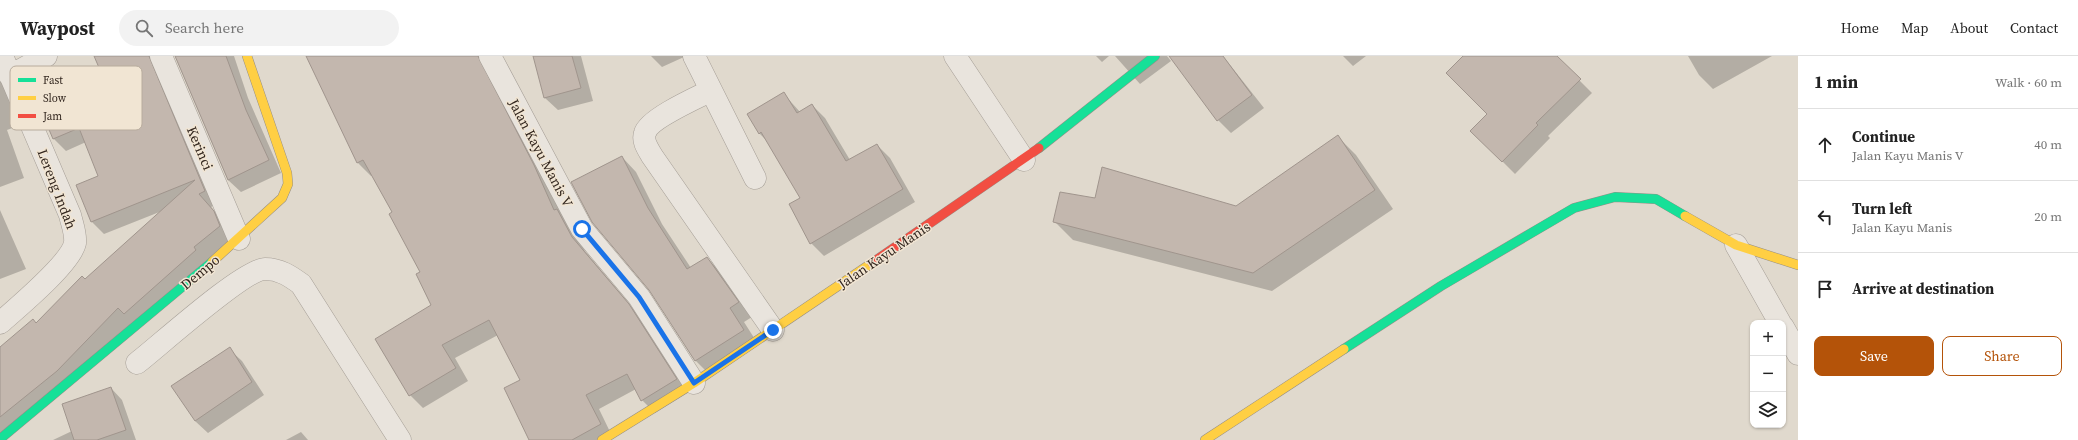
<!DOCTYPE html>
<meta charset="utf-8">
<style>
:root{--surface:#fff;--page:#f2f2f2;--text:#222;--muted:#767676;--line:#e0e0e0;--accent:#b45309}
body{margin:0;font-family:"Source Serif 4",serif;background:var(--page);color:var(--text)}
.controls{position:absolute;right:12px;bottom:12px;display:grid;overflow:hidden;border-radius:8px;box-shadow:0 1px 3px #0004}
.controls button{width:36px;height:36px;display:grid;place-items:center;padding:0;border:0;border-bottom:1px solid var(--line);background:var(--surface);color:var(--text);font:20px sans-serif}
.stop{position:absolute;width:12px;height:12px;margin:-9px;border:3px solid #1a73e8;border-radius:50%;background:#fff}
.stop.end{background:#1a73e8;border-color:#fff;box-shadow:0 1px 4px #0008}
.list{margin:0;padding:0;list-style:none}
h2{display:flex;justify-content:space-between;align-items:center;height:52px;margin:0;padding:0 16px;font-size:17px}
h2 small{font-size:13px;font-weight:400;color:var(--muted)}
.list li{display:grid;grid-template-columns:26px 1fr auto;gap:12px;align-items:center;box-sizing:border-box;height:72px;padding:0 16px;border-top:1px solid var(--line)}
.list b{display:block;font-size:15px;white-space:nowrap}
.list p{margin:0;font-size:13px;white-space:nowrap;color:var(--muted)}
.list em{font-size:13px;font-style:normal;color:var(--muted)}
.actions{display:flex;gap:8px;padding:12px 16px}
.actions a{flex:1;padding:9px 0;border:1px solid var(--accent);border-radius:8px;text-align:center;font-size:14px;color:var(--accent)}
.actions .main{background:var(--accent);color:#fff}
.icon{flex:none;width:22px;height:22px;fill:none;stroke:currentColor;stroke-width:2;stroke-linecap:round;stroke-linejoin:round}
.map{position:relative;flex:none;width:1798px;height:384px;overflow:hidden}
header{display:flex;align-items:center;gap:24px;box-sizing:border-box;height:56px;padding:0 20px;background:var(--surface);border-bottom:1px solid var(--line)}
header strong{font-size:19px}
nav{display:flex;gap:22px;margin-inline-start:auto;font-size:14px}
.search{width:280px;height:36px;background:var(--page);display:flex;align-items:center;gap:10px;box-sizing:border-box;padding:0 14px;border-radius:22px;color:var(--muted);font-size:15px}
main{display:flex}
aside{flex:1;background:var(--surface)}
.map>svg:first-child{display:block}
.shadow{fill:#0003}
.building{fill:#c3b7ae;stroke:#a0958d}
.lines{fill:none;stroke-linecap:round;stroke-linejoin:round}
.street-casing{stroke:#a59e96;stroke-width:23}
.fast-casing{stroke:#958e86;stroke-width:10}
.slow-casing{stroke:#958e86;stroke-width:10}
.jam-casing{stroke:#958e86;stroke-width:10}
.street{stroke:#e9e4dd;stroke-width:22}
.fast{stroke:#16e098;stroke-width:9}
.slow{stroke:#ffcf43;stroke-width:9}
.jam{stroke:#f24e42;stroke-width:9}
.route{stroke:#1a73e8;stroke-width:5}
.labels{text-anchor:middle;stroke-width:3;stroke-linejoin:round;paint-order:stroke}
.street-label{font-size:14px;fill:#33271f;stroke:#f1e5d3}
.key{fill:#f1e5d3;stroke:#b8ac9d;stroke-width:1}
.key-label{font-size:11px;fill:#33271f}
</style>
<header>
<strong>Waypost</strong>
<div class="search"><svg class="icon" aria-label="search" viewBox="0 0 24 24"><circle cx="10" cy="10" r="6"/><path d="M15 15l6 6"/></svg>Search here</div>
<nav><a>Home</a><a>Map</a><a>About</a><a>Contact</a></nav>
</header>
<main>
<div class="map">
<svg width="1798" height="384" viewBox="0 0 1798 384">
<rect width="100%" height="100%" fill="#e0d9cd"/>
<!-- shadow -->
<path class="shadow" d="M95 0H173H169L217 148 211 151 226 169 232 183 0 383V297L37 268 162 155 104 178 92 166 100 120 86 86 66 95 54 83 40 50 105 21Z
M176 0H234L248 42 281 117 241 136 228 124Z
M308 0H491L570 167 585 195 642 263 689 336 655 357 642 344 636 333 599 353 613 382 609 384H530L522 325 498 279 455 302 468 325 423 352 410 339 432 250 421 217 393 157 372 119 371 120 358 107Z
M534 0H581L593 45 558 54 545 42Z
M651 0H683L684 1 662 11Z
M1096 0H1109L1102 6Z
M1115 0H1167L1171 5 1140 28Z
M1207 0H1223L1264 52 1231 77 1218 64Z
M1343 0H1366L1353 10Z
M1464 0H1555L1592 37 1548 80 1550 82 1515 118 1472 75 1488 58Z
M1688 0H1772L1713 33 1699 19Z
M0 11 23 68 7 74 24 122 0 131Z
M783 37 800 56 812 49 825 62 850 104 877 89 890 102 915 146 824 200 811 187 801 142 767 85 759 77Z
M1338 81 1356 99 1393 153 1272 235 1073 184 1054 165 1095 143 1236 152Z
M622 101 636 116 662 168 691 212 707 202 721 216 752 261 744 266 758 288 710 319 695 304Z
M0 154 26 213 0 223Z
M229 293 242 305 264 339 208 377 195 365Z
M111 332 122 344 136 384H53L72 375Z
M301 376 308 384H286Z"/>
<!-- building -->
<path class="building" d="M94 0H149L205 135 199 138 214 155 220 170 194 191 196 194 124 258 118 252 57 315 0 361V291L33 263 36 267 82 220 85 223 195 124 91 166 76 129 98 120 79 72 53 83 39 50 103 21Z
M175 0H226L246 54 269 104 228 124Z
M306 0H478L534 109 554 154 557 153 572 181 629 248 677 323 641 345 627 318 586 339 601 368 572 384H529L504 332 520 324 489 264 442 289 456 312 409 340 375 283 431 249 416 218 420 216 389 158 392 156 363 104 357 107Z
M533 0H572L581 32 544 42Z
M1169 0H1223L1252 39 1217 65Z
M1463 0H1557L1581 23 1536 67 1538 69 1502 106 1470 75 1487 58 1446 17Z
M784 36 797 57 812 48 846 105 877 88 903 133 810 188 789 148 800 142 761 76 759 78 747 58Z
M1338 79 1375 134 1253 217 1053 166 1060 136 1095 142 1102 111 1236 150Z
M622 100 648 152 687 213 707 201 739 246 730 252 744 274 695 305 649 234 592 166 571 126Z
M230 291 252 326 195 365 171 330Z
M111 331 126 374 97 384H74L62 348Z"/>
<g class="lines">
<defs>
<path id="street" d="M161 0 239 183
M490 0 582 173 639 241 694 327
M694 0 755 122
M955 0 1024 104
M10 20 46 0
M710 35C696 42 649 63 645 77 642 85 648 93 652 100L773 274
M1736 189 1780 267
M0 267C17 252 71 207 75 187 76 177 72 168 70 159L2 0
M1783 271 1798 298
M137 307C159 290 244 213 265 213 280 213 290 220 301 228L400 384"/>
<path id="fast" d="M1039 92 1155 0
M1344 293 1441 230 1574 152 1615 141 1656 143 1685 160
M0 383 212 206"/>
<path id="slow" d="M1685 160 1736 189 1798 209
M212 206 282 142 288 128 287 117 247 0
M602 384 694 327 872 207
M1205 384 1344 293"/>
<path id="jam" d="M872 207 1039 92"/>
</defs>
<!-- street casing -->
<use href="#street" class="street-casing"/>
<!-- fast casing -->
<use href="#fast" class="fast-casing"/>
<!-- slow casing -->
<use href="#slow" class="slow-casing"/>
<!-- jam casing -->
<use href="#jam" class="jam-casing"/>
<!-- street -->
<use href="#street" class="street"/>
<!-- fast -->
<use href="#fast" class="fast"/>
<!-- slow -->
<use href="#slow" class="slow"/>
<!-- jam -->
<use href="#jam" class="jam"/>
</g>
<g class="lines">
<!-- route -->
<path class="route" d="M582 173 639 241 694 327 773 274"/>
</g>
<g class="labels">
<!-- street labels -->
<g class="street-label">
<text transform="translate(200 92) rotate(67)" y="5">Kerinci</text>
<text transform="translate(541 97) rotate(62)" y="5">Jalan Kayu Manis V</text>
<text transform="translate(57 133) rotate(69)" y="5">Lereng Indah</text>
<text transform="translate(884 199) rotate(-34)" y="5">Jalan Kayu Manis</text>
<text transform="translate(200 216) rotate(-40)" y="5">Dempo</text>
</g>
</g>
<!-- legend -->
<rect x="10" y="10" width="132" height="64" rx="6" class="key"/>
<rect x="18" y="22" width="18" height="4" fill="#16e098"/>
<rect x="18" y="40" width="18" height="4" fill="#ffcf43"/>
<rect x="18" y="58" width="18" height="4" fill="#f24e42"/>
<g class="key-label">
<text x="43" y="28">Fast</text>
<text x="43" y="46">Slow</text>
<text x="43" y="64">Jam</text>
</g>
</svg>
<div class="controls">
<button>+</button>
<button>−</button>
<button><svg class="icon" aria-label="layers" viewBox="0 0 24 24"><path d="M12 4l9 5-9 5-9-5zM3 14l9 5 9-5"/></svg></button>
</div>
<div class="stop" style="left:582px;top:173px"></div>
<div class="stop end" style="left:773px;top:274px"></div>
</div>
<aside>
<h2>1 min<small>Walk · 60 m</small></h2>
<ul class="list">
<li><svg class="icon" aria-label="ahead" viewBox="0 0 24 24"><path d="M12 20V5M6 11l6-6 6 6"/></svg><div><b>Continue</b><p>Jalan Kayu Manis V</p></div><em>40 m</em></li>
<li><svg class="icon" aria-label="left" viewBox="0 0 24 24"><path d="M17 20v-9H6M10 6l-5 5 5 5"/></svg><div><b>Turn left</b><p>Jalan Kayu Manis</p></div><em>20 m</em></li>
<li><svg class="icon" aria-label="arrive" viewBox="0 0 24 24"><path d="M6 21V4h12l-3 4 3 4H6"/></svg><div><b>Arrive at destination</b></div></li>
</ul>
<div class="actions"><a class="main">Save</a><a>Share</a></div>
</aside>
</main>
